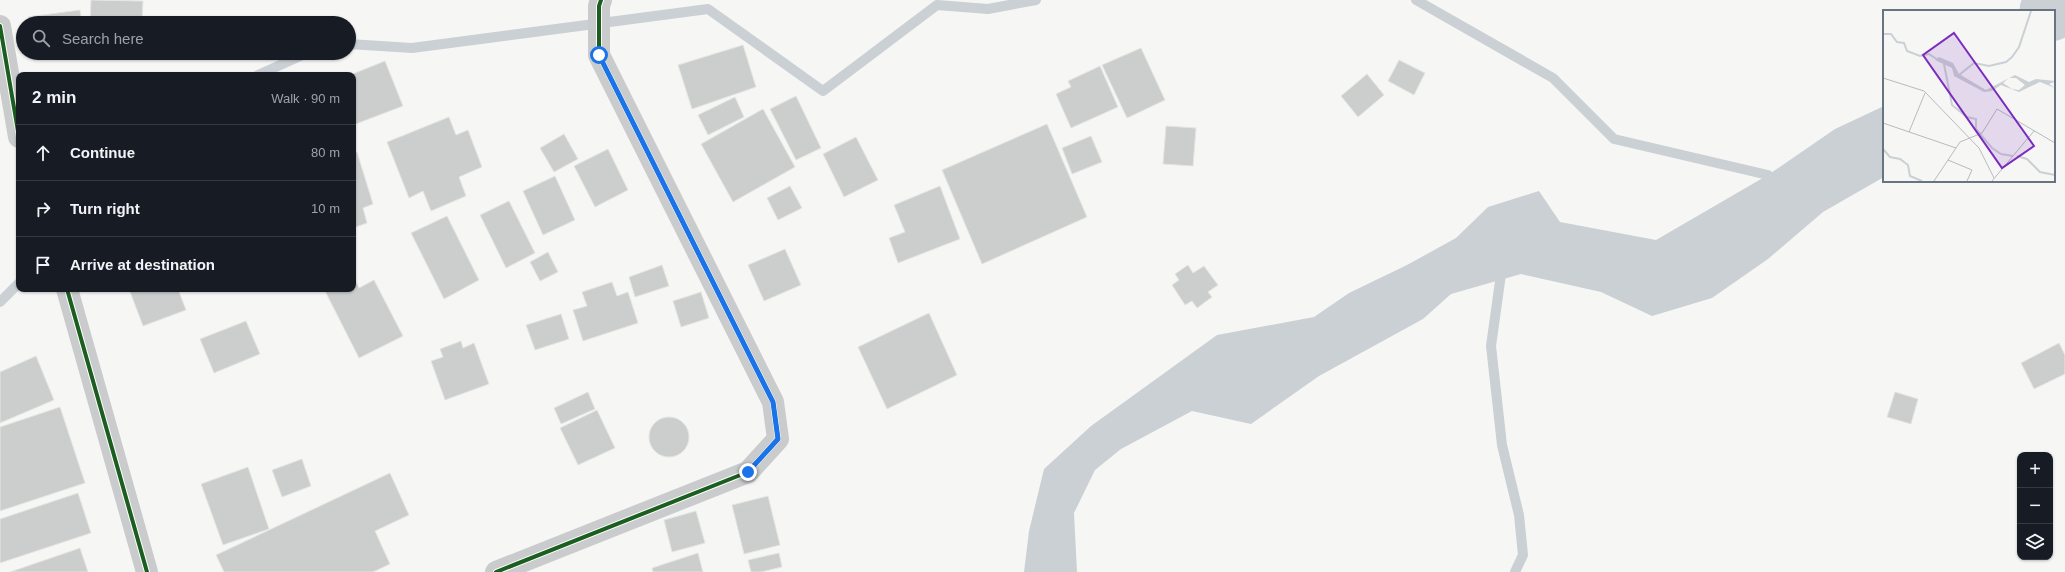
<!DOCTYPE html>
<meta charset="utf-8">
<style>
:root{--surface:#171b24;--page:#20242c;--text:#f1f3f6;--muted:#9ea1a6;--line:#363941}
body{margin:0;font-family:Arial,sans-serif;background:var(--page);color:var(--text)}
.controls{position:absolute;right:12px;bottom:12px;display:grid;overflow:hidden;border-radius:8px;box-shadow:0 1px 3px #0004}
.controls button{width:36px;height:36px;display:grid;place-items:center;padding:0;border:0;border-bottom:1px solid var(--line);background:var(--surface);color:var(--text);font:20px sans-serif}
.stop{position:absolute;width:12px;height:12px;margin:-9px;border:3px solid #1a73e8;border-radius:50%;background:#fff}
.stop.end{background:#1a73e8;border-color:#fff;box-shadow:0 1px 4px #0008}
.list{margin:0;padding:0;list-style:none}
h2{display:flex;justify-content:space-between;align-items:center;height:52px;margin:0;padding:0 16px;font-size:17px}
h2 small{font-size:13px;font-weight:400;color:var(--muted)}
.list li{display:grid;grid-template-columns:26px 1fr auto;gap:12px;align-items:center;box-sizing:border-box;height:56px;padding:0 16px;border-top:1px solid var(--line)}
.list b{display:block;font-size:15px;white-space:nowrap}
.list em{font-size:13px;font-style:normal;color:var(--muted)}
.icon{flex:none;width:22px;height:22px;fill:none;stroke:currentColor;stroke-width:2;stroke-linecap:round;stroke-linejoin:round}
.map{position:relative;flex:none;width:2065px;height:572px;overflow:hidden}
.search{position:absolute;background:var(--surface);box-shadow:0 1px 3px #0004;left:16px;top:16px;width:340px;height:44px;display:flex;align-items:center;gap:10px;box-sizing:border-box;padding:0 14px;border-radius:22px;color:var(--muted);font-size:15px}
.panel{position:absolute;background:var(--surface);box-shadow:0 1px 3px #0004;left:16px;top:72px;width:340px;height:220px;border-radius:8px}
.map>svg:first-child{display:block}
.water{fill:#cbd0d4}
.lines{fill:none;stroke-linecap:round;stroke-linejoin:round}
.stream{stroke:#cbd0d4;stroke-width:10}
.river{stroke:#cbd0d4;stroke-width:61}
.building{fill:#cccdcd;stroke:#e5e5e4}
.minor{stroke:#cacbcc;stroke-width:22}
.cycleway-casing{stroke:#fff;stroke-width:6}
.cycleway{stroke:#1b5e20;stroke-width:4}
.route{stroke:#1a73e8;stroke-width:5}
.inset-river{fill:none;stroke:#cbd0d4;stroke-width:2}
.inset-road{fill:none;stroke:#b6bac0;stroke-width:1}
.view{fill:#7b2cbf;fill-opacity:0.15;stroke:#7b2cbf;stroke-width:2}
.inset-edge{fill:none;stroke:#697482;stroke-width:2}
</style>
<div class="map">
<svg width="2065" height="572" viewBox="0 0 2065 572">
<rect width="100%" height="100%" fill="#f6f6f5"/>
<!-- water -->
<path class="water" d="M1884 106V177L1823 212 1768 259 1712 298 1652 316 1601 292 1521 274 1451 294 1423 319 1319 376 1251 424 1192 411 1121 449 1095 470 1074 513 1077 572H1024L1029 531 1044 469 1091 426 1217 335 1314 317 1349 293 1407 265 1456 238 1488 207 1539 191 1560 222 1656 240 1768 175 1835 129Z"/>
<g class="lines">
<!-- stream -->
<path class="stream" d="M1416 0 1553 78 1614 139 1768 175
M349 44 412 48 708 9 823 91 937 5 988 9 1036 0
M258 75 307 53
M1502 267 1491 346 1502 445 1519 515 1523 555 1515 572
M0 302 19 283"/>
<!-- river -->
<path class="river" d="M2050 11 2055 0"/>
</g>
<!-- building -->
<path class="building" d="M91 0 143 1 142 23H90Z
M80 10 82 23H29L28 17Z
M743 45 756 87 692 109 678 65Z
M1141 48 1165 100 1127 118 1102 65Z
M88 53H140V57L88 55Z
M1399 60 1425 73 1414 95 1388 81Z
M385 61 403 106 353 125V75H350Z
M1100 66 1118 107 1071 128 1056 94 1071 87 1068 81Z
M1367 74 1384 95 1358 117 1341 96Z
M796 96 821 148 796 160 770 109Z
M735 97 744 117 708 135 698 115Z
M763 109 795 167 733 202 701 144Z
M449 117 456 135 468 130 482 167 459 177 466 196 431 211 423 191 409 198 387 142Z
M1047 124 1087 217 982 264 942 170Z
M1166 126 1196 128 1193 166 1163 164Z
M564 134 578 159 554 172 540 148Z
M1091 136 1102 162 1072 174 1062 148Z
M856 137 878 180 844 197 823 154Z
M608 149 628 190 595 207 574 166Z
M357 152 373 204 363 208 367 223 353 228V154Z
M555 176 575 220 543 235 523 191Z
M790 186 802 208 778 220 767 198Z
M940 186 960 239 898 263 889 238 905 232 894 205Z
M509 201 535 253 506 268 480 215Z
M447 216 479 280 444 299 411 233Z
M785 249 801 285 764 301 748 265Z
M548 252 558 272 540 281 530 262Z
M662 265 669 286 635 297 629 277Z
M1188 265 1193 273 1204 266 1218 285 1208 292 1212 297 1197 308 1192 301 1185 305 1172 285 1179 280 1175 274Z
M353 276 359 288 374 280 403 336 359 358 324 289H353Z
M612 282 617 296 628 292 638 323 583 341 573 310 587 306 582 292Z
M129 289H178L186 310 143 326Z
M701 292 709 318 681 327 673 301Z
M929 313 957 375 887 409 858 347Z
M561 314 569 339 535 350 526 325Z
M246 321 260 354 214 373 200 339Z
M461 341 463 348 474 343 489 384 445 400 431 361 443 357 440 349Z
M2059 343 2065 355V374L2034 389 2021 363Z
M36 356 54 400 0 423V372Z
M588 392 595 409 561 424 554 408Z
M1895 392 1918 399 1911 424 1887 417Z
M60 407 85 483 0 511V427Z
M597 410 615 448 578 465 560 428Z
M649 437a20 20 0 1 1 40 0a20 20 0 1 1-40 0Z
M302 459 311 486 282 497 272 470Z
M248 467 269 529 223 545 201 484Z
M390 473 409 515 375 531 390 564 373 572H224L216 555Z
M78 493 91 533 0 563V519Z
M768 496 780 545 744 554 732 505Z
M696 511 705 543 672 552 664 520Z
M80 548 88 572H10Z
M698 553 703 572H653L652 568Z
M779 553 782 567 761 572H751L748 560Z"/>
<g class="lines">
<!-- minor -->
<path class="minor" d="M0 26 19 137
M67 289 147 572
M496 572 748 472 778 439 773 402 599 55V6L601 0"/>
<defs>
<path id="cycleway" d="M0 26 19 137
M67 289 147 572
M496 572 748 472 778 439 773 402 599 55V6L601 0"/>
</defs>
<!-- cycleway casing -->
<use href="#cycleway" class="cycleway-casing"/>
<!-- cycleway -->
<use href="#cycleway" class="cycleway"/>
</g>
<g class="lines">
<!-- route -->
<path class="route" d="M599 55 773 402 778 439 748 472"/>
</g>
<!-- overview -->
<g transform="translate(1883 10)">
<rect width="172" height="172" fill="#f6f6f5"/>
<path d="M56 47 70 53 76 64 103 80 132 65 146 72 153 69 172 71V75L171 72 166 74 172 78 157 72 136 82 118 75 109 81 101 82 71 66 69 58 52 50ZM126 68H133L142 75 136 80 129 79 120 73Z" fill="#cbd0d4" fill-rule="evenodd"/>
<path class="inset-river" d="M0 24H8L14 32 21 33 24 41 37 46 46 44 58 52M61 54 69 95 84 107 93 109V119L109 138 118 144 130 146M76 65 91 53 106 56 123 52 129 47 136 37 148 1M0 139 7 147 17 149 25 155 27 166 39 171M134 146 144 149 157 162 172 165"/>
<path class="inset-road" d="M0 68 41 81 96 138 111 168M0 113 73 138M26 122 42 83M65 150 89 160 84 171M51 171 77 132 99 123 114 99 172 133M109 171 151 121"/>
<path class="view" d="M71 23 151 136 119 158 40 45Z"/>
<rect width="172" height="172" class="inset-edge"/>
</g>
</svg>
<div class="controls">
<button>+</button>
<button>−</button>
<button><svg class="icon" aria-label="layers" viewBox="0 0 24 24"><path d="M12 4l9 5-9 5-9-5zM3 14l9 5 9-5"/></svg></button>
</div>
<div class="stop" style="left:599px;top:55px"></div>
<div class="stop end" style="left:748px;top:472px"></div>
<div class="search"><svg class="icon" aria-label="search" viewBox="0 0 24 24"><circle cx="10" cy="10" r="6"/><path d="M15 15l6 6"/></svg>Search here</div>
<section class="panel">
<h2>2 min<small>Walk · 90 m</small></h2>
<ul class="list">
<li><svg class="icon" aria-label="ahead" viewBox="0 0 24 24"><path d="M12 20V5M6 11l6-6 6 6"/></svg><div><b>Continue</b></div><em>80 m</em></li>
<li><svg class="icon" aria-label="right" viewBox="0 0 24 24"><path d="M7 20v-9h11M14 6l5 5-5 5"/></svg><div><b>Turn right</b></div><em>10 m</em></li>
<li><svg class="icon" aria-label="arrive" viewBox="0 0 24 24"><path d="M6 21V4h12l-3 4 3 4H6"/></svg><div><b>Arrive at destination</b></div></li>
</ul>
</section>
</div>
